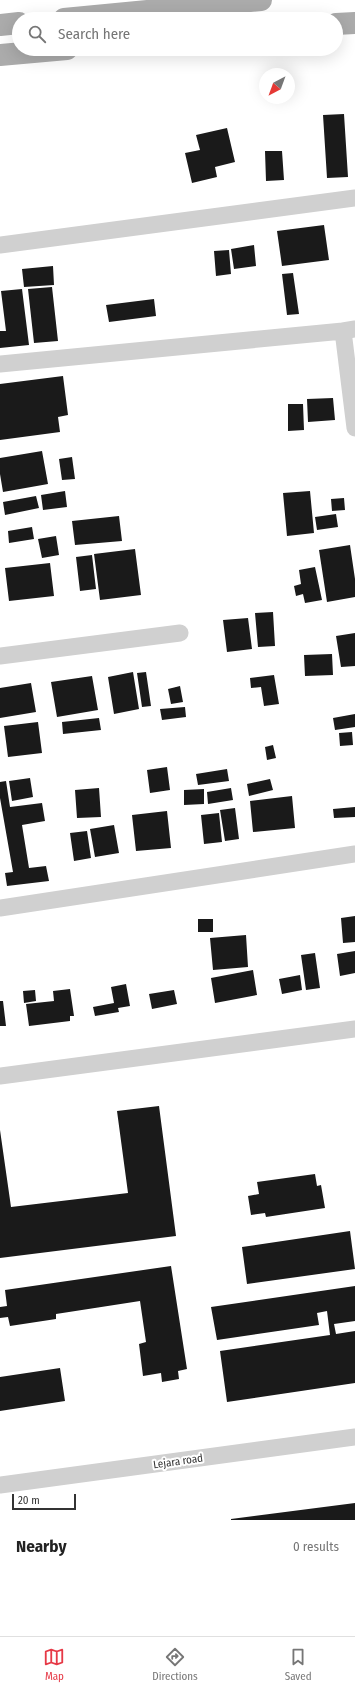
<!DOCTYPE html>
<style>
:root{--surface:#fff;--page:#f2f2f2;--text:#222;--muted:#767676;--line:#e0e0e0;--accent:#e63946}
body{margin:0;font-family:"Fira Sans Condensed",sans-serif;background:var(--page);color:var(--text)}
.compass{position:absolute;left:259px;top:68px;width:36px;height:36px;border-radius:50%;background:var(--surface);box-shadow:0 4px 16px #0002;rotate:221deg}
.scale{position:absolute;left:12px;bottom:10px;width:64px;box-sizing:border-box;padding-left:4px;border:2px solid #333;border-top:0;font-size:11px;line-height:14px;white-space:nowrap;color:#333;-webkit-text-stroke:3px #fff;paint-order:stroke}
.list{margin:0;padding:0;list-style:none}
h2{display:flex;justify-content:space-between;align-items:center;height:52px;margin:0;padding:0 16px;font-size:17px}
h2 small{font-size:13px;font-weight:400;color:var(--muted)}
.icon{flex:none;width:22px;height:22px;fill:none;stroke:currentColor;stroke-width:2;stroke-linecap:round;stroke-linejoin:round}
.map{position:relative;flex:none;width:355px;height:1520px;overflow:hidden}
.search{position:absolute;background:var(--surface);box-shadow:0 4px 16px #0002;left:12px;right:12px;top:12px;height:44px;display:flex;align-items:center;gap:10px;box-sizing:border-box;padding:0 14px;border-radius:22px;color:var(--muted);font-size:15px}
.sheet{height:116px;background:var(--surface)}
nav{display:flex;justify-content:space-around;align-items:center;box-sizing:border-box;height:56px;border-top:1px solid var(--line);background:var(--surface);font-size:11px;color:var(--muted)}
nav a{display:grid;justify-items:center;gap:2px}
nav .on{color:var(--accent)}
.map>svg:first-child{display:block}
.building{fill:#1a1a1a}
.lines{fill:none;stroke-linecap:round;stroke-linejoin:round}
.minor{stroke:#d0d0d0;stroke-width:17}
.primary{stroke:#ababab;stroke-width:22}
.labels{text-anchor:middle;stroke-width:4;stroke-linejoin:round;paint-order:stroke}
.street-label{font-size:11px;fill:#333;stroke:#fff}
</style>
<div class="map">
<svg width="355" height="1520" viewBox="0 0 355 1520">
<rect width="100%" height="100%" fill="#fff"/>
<!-- building -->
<path class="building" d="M344 114 348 177 327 178 323 115Z
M227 128 235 162 215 167 217 177 192 183 185 153 200 150 196 135Z
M265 151H282L284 180 266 181Z
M324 225 329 260 282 266 277 231Z
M254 245 256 266 234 269 231 249Z
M229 250 231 274 216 276 214 251Z
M53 266 54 285 24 287 22 269Z
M293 273 299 314 287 315 282 274Z
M52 287 58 341 34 343 28 289Z
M22 289 29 345 0 348V331H6L1 291Z
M154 299 156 316 109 322 106 305Z
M63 376 68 415 58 417 60 432 0 440V384Z
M333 398 335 420 308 422 307 399Z
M288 404H303L304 430 288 431Z
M42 451 48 484 3 492 0 474V458Z
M72 457 75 479 62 480 59 459Z
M65 491 67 507 43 510 41 495Z
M310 491 314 533 287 536 283 493Z
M36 496 39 508 5 515 3 502Z
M344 498 345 510 332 511 331 499Z
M336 514 338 527 317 530 315 517Z
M119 516 122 541 75 545 72 521Z
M32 527 34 539 9 543 8 531Z
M56 536 59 555 42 558 38 539Z
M350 545 355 579V597L327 602 319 550Z
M135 549 141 595 100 600 94 554Z
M92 555 96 589 80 591 76 557Z
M50 563 54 596 9 601 5 568Z
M315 567 322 600 305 603 303 594 296 596 294 586 301 584 299 570Z
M273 612 275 646 258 647 255 613Z
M248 618 252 649 227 652 223 620Z
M355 633V666L341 667 336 636Z
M332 654 333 675 305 676 304 655Z
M133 672 139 709 114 714 108 677Z
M146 672 151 706 142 707 137 673Z
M274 675 279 704 264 706 261 687 251 688 250 678Z
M92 676 98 710 57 717 51 682Z
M31 683 36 712 0 718V688Z
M180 686 183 702 171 704 168 689Z
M185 707 186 717 162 720 160 709Z
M355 714V727L335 730 333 718Z
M99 718 101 730 63 734 62 722Z
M38 722 42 753 8 757 4 726Z
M352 732 353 745 340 746 339 733Z
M273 745 276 758 267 760 265 747Z
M167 767 170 790 150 793 147 770Z
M227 769 229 781 198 785 196 774Z
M30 778 33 797 12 801 9 781Z
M270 779 273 790 249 796 247 784Z
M6 781 10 807 42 803 45 821 22 825 29 868 46 866 49 881 7 886 5 873 13 872 0 798V782Z
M99 788 101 817 77 818 75 790Z
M231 788 233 800 208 804 207 792Z
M204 789V804L184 805V790Z
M292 796 295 828 253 832 250 801Z
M355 807V817L334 818 333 809Z
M235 808 239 839 225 841 220 810Z
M167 811 171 848 136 851 132 815Z
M219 813 222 842 204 844 201 815Z
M114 825 119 853 95 857 90 829Z
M87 831 91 858 74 861 70 833Z
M355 916V942L343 943 341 918Z
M198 919H213V932H198Z
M246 935 248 967 213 970 210 938Z
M355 951V973L340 976 337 954Z
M315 953 320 988 306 990 301 955Z
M253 970 257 995 215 1003 211 978Z
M300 975 302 990 282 994 279 979Z
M126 984 130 1006 118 1008 119 1012 95 1016 93 1007 114 1003 111 987Z
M70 989 74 1016H70V1021L29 1026 26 1004 54 1001 53 991Z
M35 990 36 1001 24 1003 23 991Z
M174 990 177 1004 152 1009 149 994Z
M0 1001H3L6 1026H0Z
M159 1106 176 1236 0 1258V1130L11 1207 128 1193 117 1111Z
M315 1174 317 1186 321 1185 325 1208 266 1217 265 1213 251 1215 248 1196 259 1194 257 1182Z
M350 1231 355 1269 247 1284 242 1247Z
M171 1266 187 1369 178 1371 179 1379 162 1382 161 1373 143 1376 139 1344 146 1342 140 1301 56 1314V1319L10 1326 8 1317 0 1318V1307L7 1306 5 1290Z
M355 1286V1321L334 1324 336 1334 355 1331V1383L227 1402 220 1351 330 1335 327 1311 317 1313 319 1325 217 1340 211 1307Z
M60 1368 65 1401 0 1411V1377Z
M355 1503V1520H231V1519Z"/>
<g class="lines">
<!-- minor -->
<path class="minor" d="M0 245 355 198
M355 329 343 331 355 428
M0 364 343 331
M0 656 180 633
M0 908 355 854
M0 1076 355 1029
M0 1485 355 1437"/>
<!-- primary -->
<path class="primary" d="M64 19 261 0
M336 24 355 23
M0 25 19 23
M0 55 67 49"/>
</g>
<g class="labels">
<!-- street labels -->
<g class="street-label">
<text transform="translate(178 1461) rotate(-8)" y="4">Lejara road</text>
</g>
</g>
</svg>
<svg class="compass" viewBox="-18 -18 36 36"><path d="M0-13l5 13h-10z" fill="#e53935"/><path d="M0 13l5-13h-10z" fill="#767676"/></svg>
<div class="scale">20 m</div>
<div class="search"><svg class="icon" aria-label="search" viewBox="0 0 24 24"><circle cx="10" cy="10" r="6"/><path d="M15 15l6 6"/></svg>Search here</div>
</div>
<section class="sheet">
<h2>Nearby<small>0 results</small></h2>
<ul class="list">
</ul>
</section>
<nav>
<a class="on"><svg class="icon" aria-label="map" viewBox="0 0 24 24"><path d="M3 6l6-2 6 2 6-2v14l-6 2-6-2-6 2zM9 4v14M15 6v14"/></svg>Map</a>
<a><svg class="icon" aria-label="directions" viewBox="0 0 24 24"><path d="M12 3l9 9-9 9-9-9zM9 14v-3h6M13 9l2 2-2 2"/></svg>Directions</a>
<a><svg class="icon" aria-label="saved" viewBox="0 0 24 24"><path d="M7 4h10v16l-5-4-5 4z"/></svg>Saved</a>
</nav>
